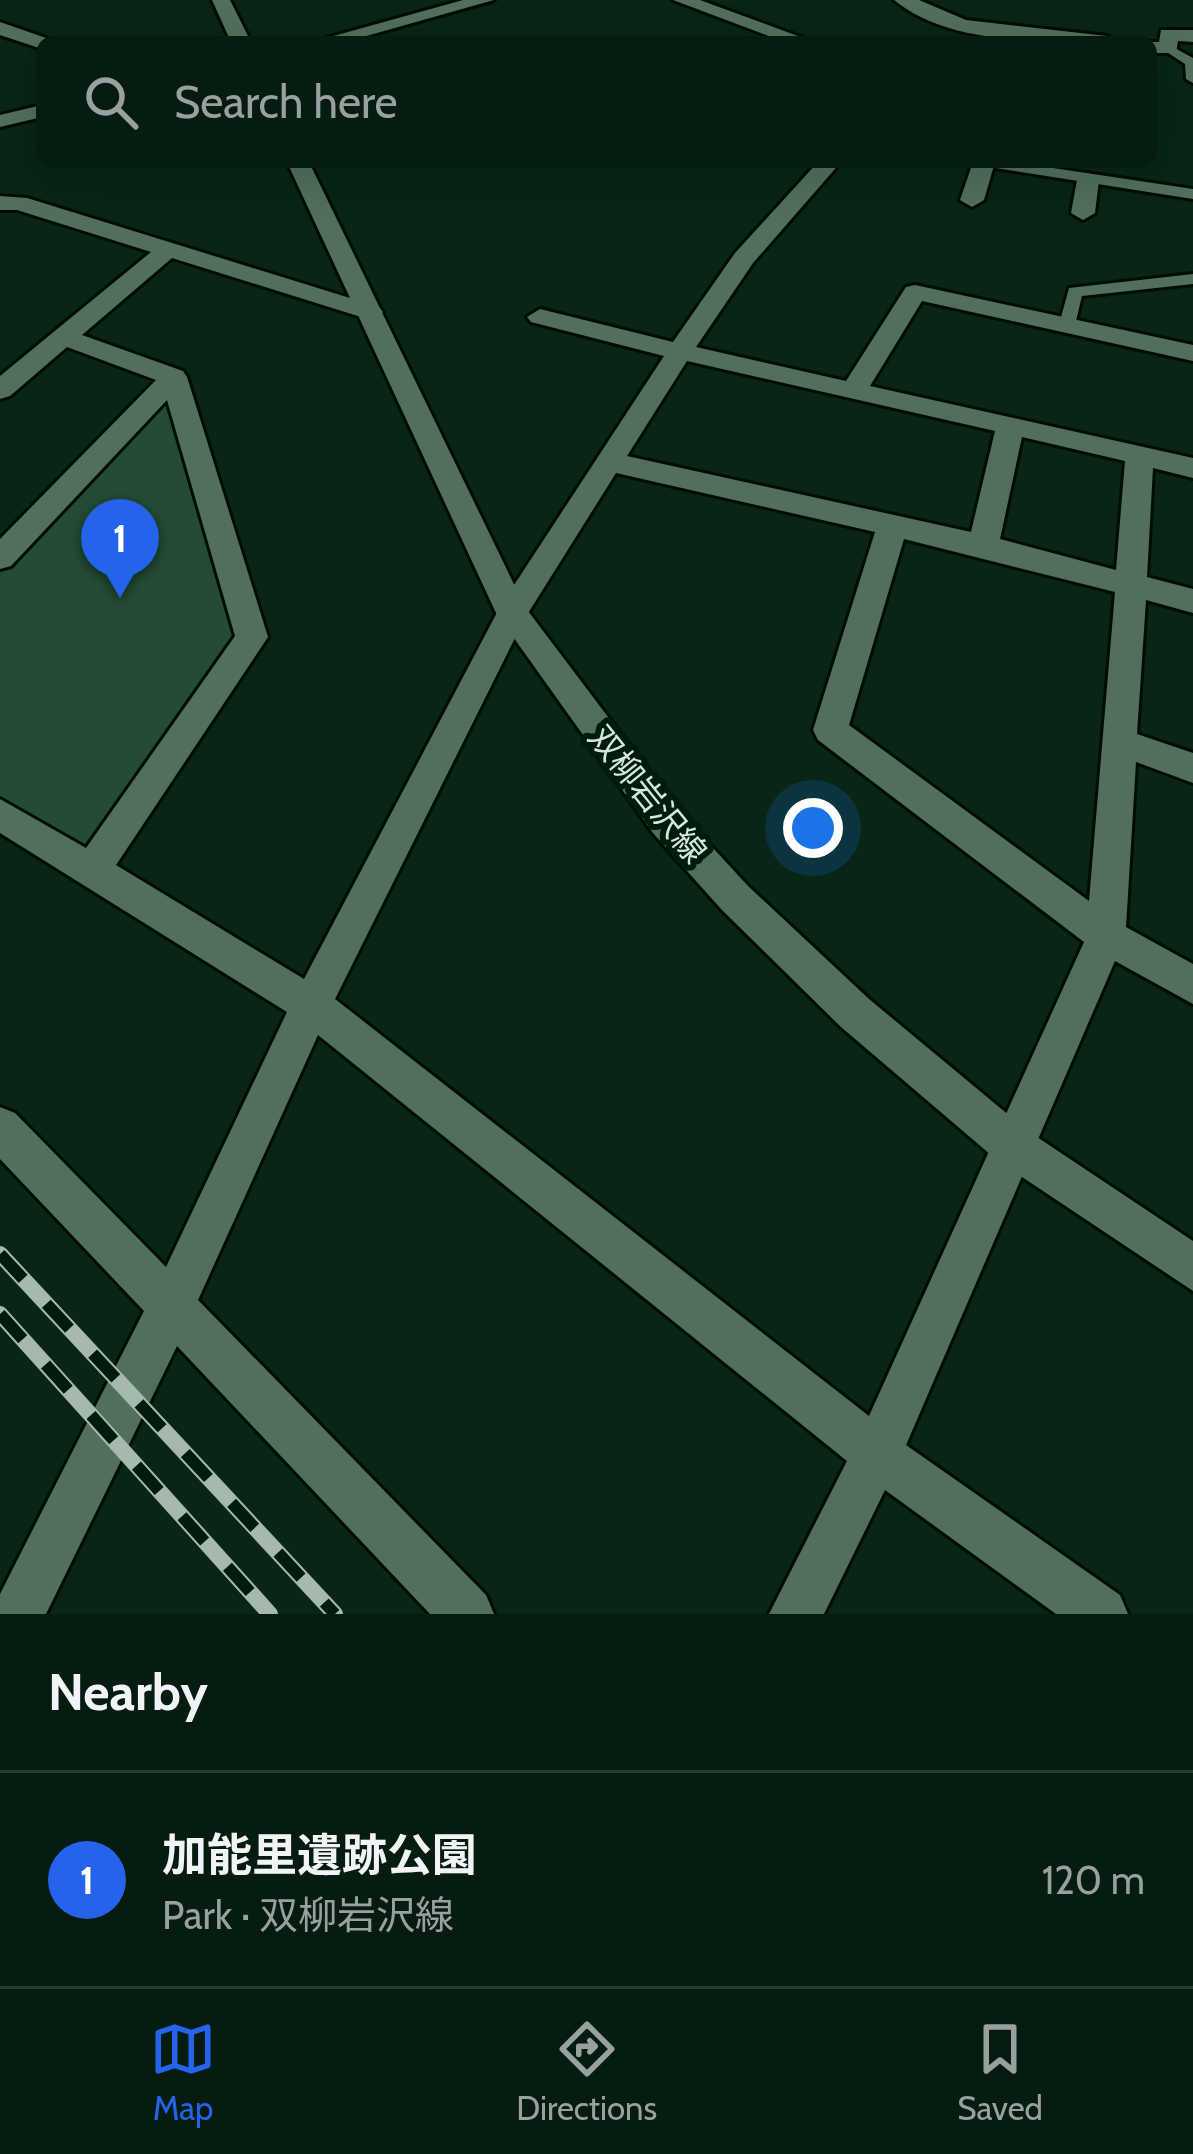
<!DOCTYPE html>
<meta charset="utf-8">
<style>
:root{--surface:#061c10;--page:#14291e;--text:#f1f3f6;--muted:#98a19f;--line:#273a30;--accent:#2563eb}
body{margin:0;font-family:Cabin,"Noto Sans JP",sans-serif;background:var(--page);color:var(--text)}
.you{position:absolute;left:813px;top:828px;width:42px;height:42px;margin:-30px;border:9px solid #fff;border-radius:50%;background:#1a73e8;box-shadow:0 0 0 18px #1a73e833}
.badge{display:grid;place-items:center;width:78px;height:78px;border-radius:50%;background:var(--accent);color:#fff;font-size:39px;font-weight:700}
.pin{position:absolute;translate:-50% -99px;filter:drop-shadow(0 3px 6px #0008)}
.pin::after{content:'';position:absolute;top:63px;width:42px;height:36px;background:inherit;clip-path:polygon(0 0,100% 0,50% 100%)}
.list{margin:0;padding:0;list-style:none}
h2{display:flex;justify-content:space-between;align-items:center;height:156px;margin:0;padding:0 48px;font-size:51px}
h2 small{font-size:39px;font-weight:400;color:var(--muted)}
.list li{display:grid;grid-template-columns:78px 1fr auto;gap:36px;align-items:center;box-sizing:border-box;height:216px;padding:0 48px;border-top:3px solid var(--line)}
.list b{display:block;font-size:45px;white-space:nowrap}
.list p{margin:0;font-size:39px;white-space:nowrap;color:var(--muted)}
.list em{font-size:39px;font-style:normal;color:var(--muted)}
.icon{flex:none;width:66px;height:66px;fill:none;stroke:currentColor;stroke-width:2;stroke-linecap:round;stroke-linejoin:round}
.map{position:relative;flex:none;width:1193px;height:1614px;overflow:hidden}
.search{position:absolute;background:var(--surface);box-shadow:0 12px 48px #0002;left:36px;right:36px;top:36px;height:132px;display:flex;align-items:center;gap:30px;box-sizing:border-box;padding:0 42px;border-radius:18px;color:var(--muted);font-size:45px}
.sheet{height:372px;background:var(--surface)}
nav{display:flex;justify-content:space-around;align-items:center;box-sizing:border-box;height:168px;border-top:3px solid var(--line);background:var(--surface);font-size:33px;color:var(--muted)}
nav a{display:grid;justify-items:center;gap:6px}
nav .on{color:var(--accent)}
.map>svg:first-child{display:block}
.green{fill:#244c34}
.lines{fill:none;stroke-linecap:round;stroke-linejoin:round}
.lane-casing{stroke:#000e02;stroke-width:6}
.street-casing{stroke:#000e02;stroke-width:6}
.secondary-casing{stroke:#000e02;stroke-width:6}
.lane{fill:#516f5b;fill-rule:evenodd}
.street{fill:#516f5b;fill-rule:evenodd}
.secondary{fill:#516f5b;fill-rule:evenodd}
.rail-casing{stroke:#a5b9ac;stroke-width:16}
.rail{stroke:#011c0c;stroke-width:12;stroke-dasharray:34;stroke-linecap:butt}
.labels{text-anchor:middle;stroke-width:12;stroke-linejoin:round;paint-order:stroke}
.street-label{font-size:33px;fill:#d5e6db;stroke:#011c0c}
</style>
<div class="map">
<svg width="1193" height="1614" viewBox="0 0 1193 1614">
<rect width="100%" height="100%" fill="#082515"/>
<!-- green -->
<path class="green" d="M174 377 252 637 92 870 0 814V558Z"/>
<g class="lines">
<defs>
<path id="lane" d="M1169 45 1193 58V83L1186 79 1185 64 1162 49Z
M976 162H1012L1193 189V199L983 166Z
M1193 274V284L1082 296 1074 329 1059 325 1069 288Z"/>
<path id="street" d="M463 0H494L345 42H312Z
M673 0H700L814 42H785Z
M894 0H919L966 20 1107 36 1117 42C1048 42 950 46 894 0Z
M0 22 49 39 51 42H42V49L0 35Z
M1161 30H1193V42L1178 41 1176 53H1151L1147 42H1159Z
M42 105V117L0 127V115Z
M818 162H841L753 263 696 347 846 381 906 287 915 285 1193 345V361L922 301 870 386 1193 458V478L1153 468 1147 577 1193 589V613L1146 600 1137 734 1193 753V783L1136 762 1126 927 1193 964V1004L1115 961 906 1445 1120 1595 1128 1614H1056L885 1490 824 1614H769L847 1461 318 1035 198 1300 486 1595 494 1614H430L177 1346 46 1614H0V1594L144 1311 0 1159V1107L15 1113 166 1267 287 1012 0 833V799L86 848 235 636 167 400 11 566 0 569V539L156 380 67 347 10 396 0 399V376L151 252 17 210H0V196L27 198 379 307 383 312 379 317H361L172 258 82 335 183 371 187 377 268 637 116 865 304 979 501 605 664 356 531 322 527 317 540 309 673 342 735 253ZM687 361 995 431 971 532 627 456ZM1022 437 1125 461 1116 570 1000 539ZM616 473 875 532 813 730 818 740 1084 942 869 1416 335 999 525 618ZM904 539 1115 592 1089 901 849 725Z
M973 162H995L984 200 972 207 960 200Z
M1088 173 1099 180 1095 213 1083 220 1071 213 1077 180Z"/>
<path id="secondary" d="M212 0H230L251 42H231Z
M287 162H309L525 607 679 811 748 886 869 999 1028 1131 1193 1241V1291L998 1161 841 1027 722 910 653 833 496 613Z"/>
</defs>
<!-- lane casing -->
<use href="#lane" class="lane-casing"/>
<!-- street casing -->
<use href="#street" class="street-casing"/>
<!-- secondary casing -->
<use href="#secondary" class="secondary-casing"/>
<!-- lane -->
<use href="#lane" class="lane"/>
<!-- street -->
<use href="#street" class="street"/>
<!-- secondary -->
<use href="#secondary" class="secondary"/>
<defs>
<path id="rail" d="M0 1254 335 1614
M0 1314 270 1614"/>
</defs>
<!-- rail casing -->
<use href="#rail" class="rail-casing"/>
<!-- rail -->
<use href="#rail" class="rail"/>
</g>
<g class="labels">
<!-- street labels -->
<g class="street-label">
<text transform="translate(648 794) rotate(51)" y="12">双柳岩沢線</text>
</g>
</g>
</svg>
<div class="you"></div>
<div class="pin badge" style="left:120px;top:598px">1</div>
<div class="search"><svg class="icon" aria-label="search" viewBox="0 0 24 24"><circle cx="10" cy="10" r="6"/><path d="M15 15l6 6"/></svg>Search here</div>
</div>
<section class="sheet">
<h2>Nearby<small></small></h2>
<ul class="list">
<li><span class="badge">1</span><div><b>加能里遺跡公園</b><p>Park · 双柳岩沢線</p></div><em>120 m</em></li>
</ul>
</section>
<nav>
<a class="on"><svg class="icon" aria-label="map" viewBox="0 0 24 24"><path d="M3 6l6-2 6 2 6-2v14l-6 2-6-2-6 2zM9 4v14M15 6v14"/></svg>Map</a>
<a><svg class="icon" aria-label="directions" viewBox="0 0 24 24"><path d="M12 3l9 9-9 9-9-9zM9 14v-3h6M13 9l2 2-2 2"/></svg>Directions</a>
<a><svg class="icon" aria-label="saved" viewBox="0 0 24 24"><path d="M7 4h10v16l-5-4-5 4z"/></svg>Saved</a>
</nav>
